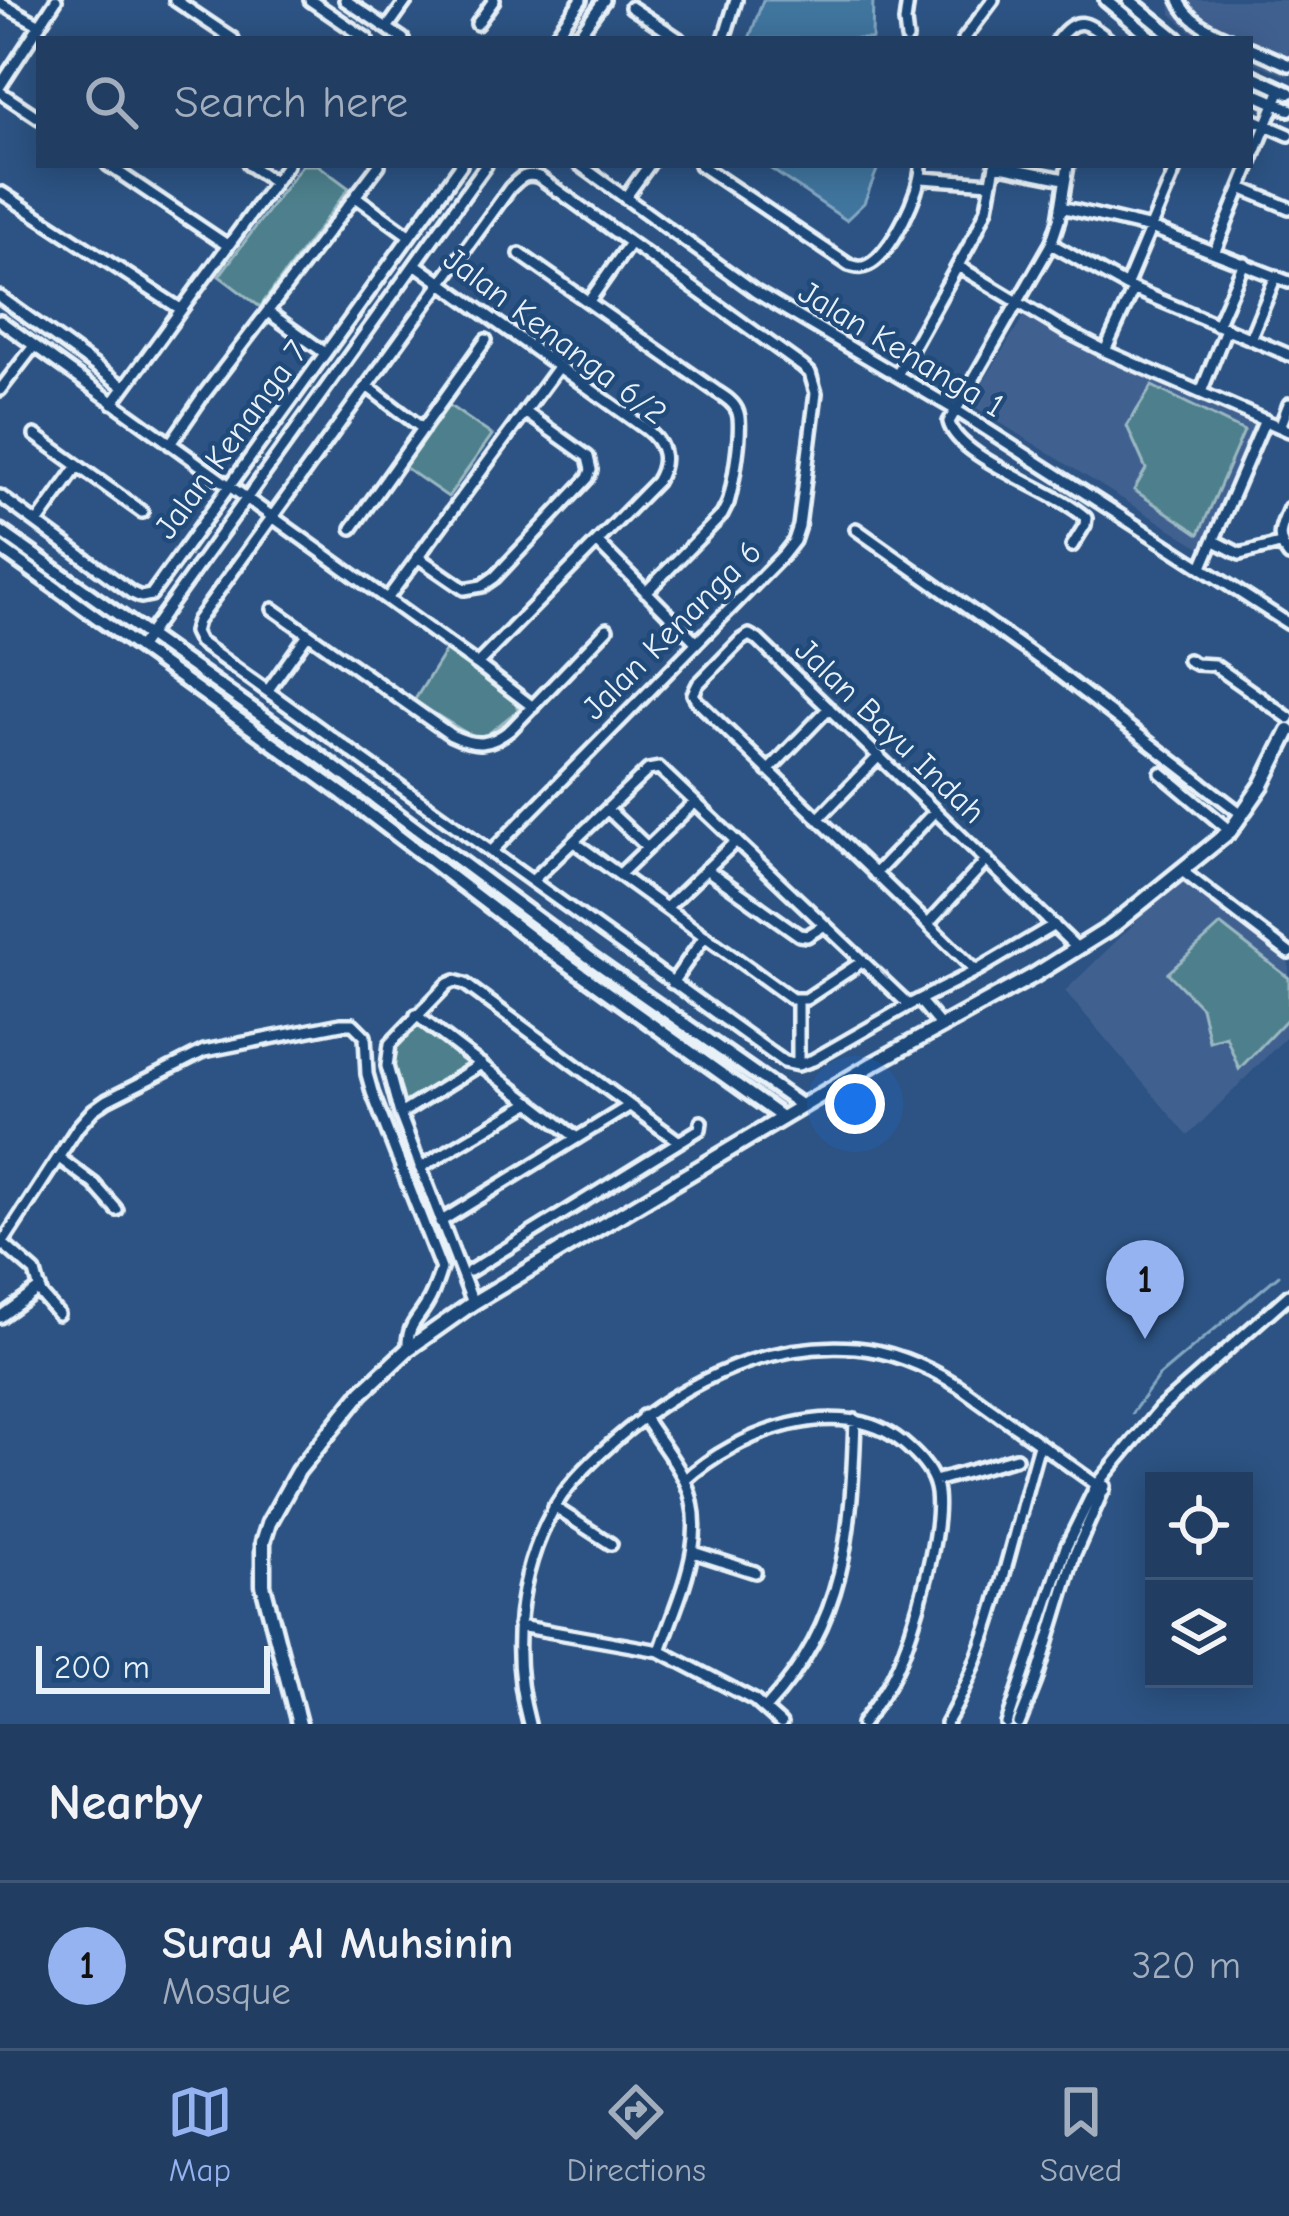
<!DOCTYPE html>
<style>
:root{--surface:#213e62;--page:#294568;--text:#f1f3f6;--muted:#a2aebe;--line:#3e5777;--accent:#95b2f1}
body{margin:0;font-family:"Comic Neue",sans-serif;background:var(--page);color:var(--text)}
.controls{position:absolute;right:36px;bottom:36px;display:grid;overflow:hidden;border-radius:0px;box-shadow:0 6px 30px #0003}
.controls button{width:108px;height:108px;display:grid;place-items:center;padding:0;border:0;border-bottom:3px solid var(--line);background:var(--surface);color:var(--text);font:60px sans-serif}
.scale{position:absolute;left:36px;bottom:30px;width:234px;box-sizing:border-box;padding-left:12px;border:6px solid #e8f1f8;border-top:0;font-size:33px;line-height:42px;white-space:nowrap;color:#e8f1f8;-webkit-text-stroke:9px #1f4a7a;paint-order:stroke}
.you{position:absolute;left:855px;top:1104px;width:42px;height:42px;margin:-30px;border:9px solid #fff;border-radius:50%;background:#1a73e8;box-shadow:0 0 0 18px #1a73e833}
.badge{display:grid;place-items:center;width:78px;height:78px;border-radius:50%;background:var(--accent);color:#111;font-size:39px;font-weight:700}
.pin{position:absolute;translate:-50% -99px;filter:drop-shadow(0 3px 6px #0008)}
.pin::after{content:'';position:absolute;top:63px;width:42px;height:36px;background:inherit;clip-path:polygon(0 0,100% 0,50% 100%)}
.list{margin:0;padding:0;list-style:none}
h2{display:flex;justify-content:space-between;align-items:center;height:156px;margin:0;padding:0 48px;font-size:51px}
h2 small{font-size:39px;font-weight:400;color:var(--muted)}
.list li{display:grid;grid-template-columns:78px 1fr auto;gap:36px;align-items:center;box-sizing:border-box;height:168px;padding:0 48px;border-top:3px solid var(--line)}
.list b{display:block;font-size:45px;white-space:nowrap}
.list p{margin:0;font-size:39px;white-space:nowrap;color:var(--muted)}
.list em{font-size:39px;font-style:normal;color:var(--muted)}
.icon{flex:none;width:66px;height:66px;fill:none;stroke:currentColor;stroke-width:2;stroke-linecap:round;stroke-linejoin:round}
.map{position:relative;flex:none;width:1289px;height:1724px;overflow:hidden}
.search{position:absolute;background:var(--surface);box-shadow:0 6px 30px #0003;left:36px;right:36px;top:36px;height:132px;display:flex;align-items:center;gap:30px;box-sizing:border-box;padding:0 42px;border-radius:0px;color:var(--muted);font-size:45px}
.sheet{height:324px;background:var(--surface)}
nav{display:flex;justify-content:space-around;align-items:center;box-sizing:border-box;height:168px;border-top:3px solid var(--line);background:var(--surface);font-size:33px;color:var(--muted)}
nav a{display:grid;justify-items:center;gap:6px}
nav .on{color:var(--accent)}
.map>svg:first-child{display:block}
.built{fill:#3f6190}
.green{fill:#4e808c;stroke:#9bb8c2;stroke-width:3}
.water{fill:#41759e;stroke:#84a7c2;stroke-width:3}
.lines{fill:none;stroke-linecap:round;stroke-linejoin:round}
.stream{stroke:#84a7c2;stroke-width:3}
.minor-casing{stroke:#e8f1f8;stroke-width:18}
.tertiary-casing{stroke:#e8f1f8;stroke-width:20}
.secondary-casing{stroke:#e8f1f8;stroke-width:21}
.minor{stroke:#1f4a7a;stroke-width:9}
.tertiary{stroke:#1f4a7a;stroke-width:10}
.secondary{stroke:#1f4a7a;stroke-width:12}
.labels{text-anchor:middle;stroke-width:9;stroke-linejoin:round;paint-order:stroke}
.street-label{font-size:33px;fill:#e8f1f8;stroke:#1f4a7a}
</style>
<div class="map">
<svg width="1289" height="1724" viewBox="0 0 1289 1724">
<rect width="100%" height="100%" fill="#2c5383"/>
<filter id="ink" filterUnits="userSpaceOnUse"><feTurbulence type="fractalNoise" baseFrequency=".00833" numOctaves="2"/><feDisplacementMap in="SourceGraphic" scale="24" xChannelSelector="R" yChannelSelector="G"/><feConvolveMatrix kernelMatrix="1 2 1 2 8 2 1 2 1" color-interpolation-filters="sRGB"/></filter>
<g filter="url(#ink)">
<!-- built -->
<path class="built" d="M1170 0H1289V77L1250 61V39H1200L1171 14Z
M1028 309 1257 420 1203 549 970 404Z
M1181 878 1289 963V1034L1188 1136 1065 991Z"/>
<!-- green -->
<path class="green" d="M302 165H318L349 188 260 307 219 276Z
M1152 386 1244 431 1199 534 1134 490 1146 469 1127 426Z
M444 402 492 435 448 497 400 464Z
M446 650 516 703 518 710 483 738 468 734 414 701Z
M1221 925 1289 978V1017L1239 1069 1226 1036 1209 1041 1201 1007 1168 973Z
M417 1021 471 1064 403 1106 396 1089 393 1047Z"/>
<!-- water -->
<path class="water" d="M763 0H873L872 39H749Z
M765 165H879L864 203 846 220Z"/>
<g class="lines">
<!-- stream -->
<path class="stream" d="M1132 1413 1159 1376 1279 1275"/>
<defs>
<path id="minor" d="M175 0 233 39
M310 0 367 39
M345 0 403 39
M1179 0C1188 21 1209 30 1229 39
M0 3 40 25
M631 7 679 39
M477 24 494 0
M387 28 407 0
M553 39 581 0
M576 39 604 0
M724 39 736 0
M907 39 905 22 908 0
M964 39 993 0
M1058 39C1077 14 1087 23 1108 39
M1250 48 1289 65
M0 86 56 0
M0 92 39 118
M1250 118 1289 135
M108 165 227 245
M249 165 274 182
M580 165 756 292 956 410 1289 624
M700 165 849 265C858 267 859 269 868 265 891 255 922 189 921 165
M996 165 1064 179
M1068 165 1059 220 1051 244 949 422C958 459 1056 490 1086 518L1085 525 1072 546
M922 178 991 183
M1241 188 1289 208
M2 193 179 308
M356 197 410 236
M625 198 649 165
M1061 207 1151 228 1289 282
M1051 244 1126 286 1289 355
M1215 251 1281 89
M520 254 717 392C725 397 735 403 738 413 743 429 733 486 728 503L722 515 646 592
M415 264 646 429C665 444 669 461 656 482L477 664
M958 266 1064 330 1105 351 1289 431
M1126 286 1177 165
M0 297 123 386
M589 301 630 243
M268 312 325 353
M0 321 477 664 533 707
M1217 325 1244 263
M1250 339 1276 276
M1105 351 1133 290
M897 375 976 233 987 208 995 165
M367 386 423 429
M0 390 34 346
M1201 392 1226 329
M113 403 287 165
M1280 427 1289 404
M35 435 142 512
M170 444 203 396 379 165
M0 496 132 593 141 597 151 595 461 165
M1289 508C1281 528 1274 537 1289 556
M37 523 78 466
M352 528 486 340
M856 529 1052 668 1243 815
M1215 541 1240 554 1280 544
M597 542 696 642
M419 558 464 589 482 586 495 577 588 478 591 470 588 457 525 412
M1202 567 1265 420
M387 599 558 367
M273 609 451 735C476 747 490 746 511 729L607 629
M139 648 486 165
M1188 660 1196 664 1214 665 1289 718
M268 690 308 634
M768 771 829 708
M1161 773 1230 831
M607 809 647 847
M818 819 879 756
M574 842 792 999H806L863 961
M492 851 783 555 794 541 799 526 816 393 810 373 802 366 539 177C525 172 520 178 510 188L197 621 194 632 199 642 784 1062 798 1065 813 1060 909 1005 976 971 1054 925
M706 869 799 935 807 936 825 925
M1182 871 1289 953
M620 874 695 802
M875 874 935 811
M532 881 648 770 659 768 909 1005
M667 907 735 842
M928 924 987 860
M976 971 697 701 693 694 698 684 741 640 749 635 758 640 1078 949
M672 983 705 936
M919 1000 940 1025
M416 1015 577 1138
M798 1065V1001
M400 1114 481 1064
M59 1158 94 1184 117 1210
M420 1168 531 1102
M440 1222 629 1106
M2 1243 35 1272 41 1294 58 1314
M0 1247 78 1127 93 1110 107 1100 204 1051 341 1024H353L365 1036 367 1074 372 1092 441 1269C437 1280 434 1291 429 1300 418 1321 407 1323 408 1349
M470 1271 700 1129 701 1122
M473 1303 400 1114 387 1066 390 1044 448 984 455 981 465 984 678 1141
M0 1317 40 1288
M643 1416C656 1437 673 1457 684 1479 712 1535 678 1597 660 1651
M685 1480C736 1433 840 1392 902 1442 915 1453 930 1467 935 1484 947 1520 913 1634 896 1670 887 1690 874 1707 862 1724
M935 1481 1016 1458
M554 1507 611 1544
M693 1552 755 1572
M519 1626 660 1651 754 1700 781 1724
M766 1708C847 1620 851 1534 855 1420
M529 1724C510 1653 517 1575 553 1510 565 1488 582 1471 600 1454 668 1390 760 1340 856 1348 892 1351 928 1367 959 1386L1104 1490
M946 1724C992 1647 1013 1532 1039 1445
M1007 1724 1066 1547 1096 1486 1160 1409 1289 1295
M1019 1724 1036 1681 1074 1556 1105 1486"/>
<path id="tertiary" d="M1106 0 1153 39
M1129 0 1177 39
M1250 75 1289 93
M1250 92 1289 109
M0 531 319 756 593 960 802 1106
M0 548 343 794 538 943 783 1118"/>
<path id="secondary" d="M299 1724 263 1585V1542L269 1523 298 1471 362 1392 408 1349 473 1303 873 1064 1033 976 1110 928 1230 831 1262 785 1289 731"/>
</defs>
<!-- minor casing -->
<use href="#minor" class="minor-casing"/>
<!-- tertiary casing -->
<use href="#tertiary" class="tertiary-casing"/>
<!-- secondary casing -->
<use href="#secondary" class="secondary-casing"/>
<!-- minor -->
<use href="#minor" class="minor"/>
<!-- tertiary -->
<use href="#tertiary" class="tertiary"/>
<!-- secondary -->
<use href="#secondary" class="secondary"/>
</g>
</g>
<g class="labels">
<!-- street labels -->
<g class="street-label">
<text transform="translate(556 335) rotate(37)" y="12">Jalan Kenanga 6/2</text>
<text transform="translate(902 348) rotate(31)" y="12">Jalan Kenanga 1</text>
<text transform="translate(230 439) rotate(-54)" y="12">Jalan Kenanga 7</text>
<text transform="translate(671 629) rotate(-45)" y="12">Jalan Kenanga 6</text>
<text transform="translate(891 730) rotate(44)" y="12">Jalan Bayu Indah</text>
</g>
</g>
</svg>
<div class="controls">
<button><svg class="icon" aria-label="locate" viewBox="0 0 24 24"><circle cx="12" cy="12" r="6"/><path d="M12 2v4M12 18v4M2 12h4M18 12h4"/></svg></button>
<button><svg class="icon" aria-label="layers" viewBox="0 0 24 24"><path d="M12 4l9 5-9 5-9-5zM3 14l9 5 9-5"/></svg></button>
</div>
<div class="scale">200 m</div>
<div class="you"></div>
<div class="pin badge" style="left:1145px;top:1339px">1</div>
<div class="search"><svg class="icon" aria-label="search" viewBox="0 0 24 24"><circle cx="10" cy="10" r="6"/><path d="M15 15l6 6"/></svg>Search here</div>
</div>
<section class="sheet">
<h2>Nearby<small></small></h2>
<ul class="list">
<li><span class="badge">1</span><div><b>Surau Al Muhsinin</b><p>Mosque</p></div><em>320 m</em></li>
</ul>
</section>
<nav>
<a class="on"><svg class="icon" aria-label="map" viewBox="0 0 24 24"><path d="M3 6l6-2 6 2 6-2v14l-6 2-6-2-6 2zM9 4v14M15 6v14"/></svg>Map</a>
<a><svg class="icon" aria-label="directions" viewBox="0 0 24 24"><path d="M12 3l9 9-9 9-9-9zM9 14v-3h6M13 9l2 2-2 2"/></svg>Directions</a>
<a><svg class="icon" aria-label="saved" viewBox="0 0 24 24"><path d="M7 4h10v16l-5-4-5 4z"/></svg>Saved</a>
</nav>
